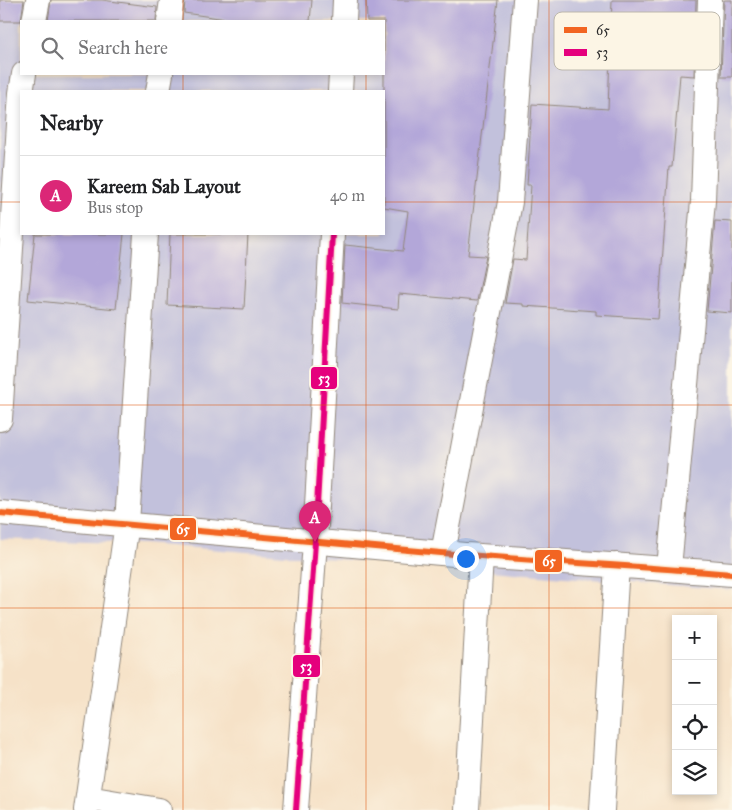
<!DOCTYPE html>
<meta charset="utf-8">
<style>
:root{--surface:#fff;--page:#f6f6f6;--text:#202124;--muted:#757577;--line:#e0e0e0;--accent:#db2777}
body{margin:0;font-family:"IM FELL Great Primer",serif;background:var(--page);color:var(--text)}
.controls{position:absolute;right:15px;bottom:15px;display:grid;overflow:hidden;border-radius:0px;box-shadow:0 2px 8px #0003}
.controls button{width:45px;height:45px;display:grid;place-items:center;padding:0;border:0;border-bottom:1px solid var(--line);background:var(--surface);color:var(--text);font:25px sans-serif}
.you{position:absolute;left:465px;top:558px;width:18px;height:18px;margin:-12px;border:4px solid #fff;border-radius:50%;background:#1a73e8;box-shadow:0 0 0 8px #1a73e833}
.badge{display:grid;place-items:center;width:32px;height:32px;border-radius:50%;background:var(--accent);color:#fff;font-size:16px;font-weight:700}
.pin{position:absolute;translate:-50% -41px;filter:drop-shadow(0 1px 2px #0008)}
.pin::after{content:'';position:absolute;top:26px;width:18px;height:15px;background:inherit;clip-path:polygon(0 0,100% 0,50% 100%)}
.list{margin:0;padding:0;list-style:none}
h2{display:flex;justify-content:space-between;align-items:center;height:65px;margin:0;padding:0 20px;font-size:21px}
h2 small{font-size:16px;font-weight:400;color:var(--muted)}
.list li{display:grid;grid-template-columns:32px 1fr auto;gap:15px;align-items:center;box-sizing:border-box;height:80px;padding:0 20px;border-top:1px solid var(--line)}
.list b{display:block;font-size:19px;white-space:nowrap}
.list p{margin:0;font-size:16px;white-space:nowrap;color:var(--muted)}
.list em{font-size:16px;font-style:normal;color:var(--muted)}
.icon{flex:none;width:28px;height:28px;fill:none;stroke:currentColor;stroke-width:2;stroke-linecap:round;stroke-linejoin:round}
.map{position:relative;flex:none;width:732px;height:810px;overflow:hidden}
.search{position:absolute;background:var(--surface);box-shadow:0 2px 8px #0003;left:20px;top:20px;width:365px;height:55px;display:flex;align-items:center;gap:12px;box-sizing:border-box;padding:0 18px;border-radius:0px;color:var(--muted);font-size:19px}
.panel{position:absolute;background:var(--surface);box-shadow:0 2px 8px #0003;left:20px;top:90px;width:365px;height:145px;border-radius:0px}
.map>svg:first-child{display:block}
.industrial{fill:#c2c1dc;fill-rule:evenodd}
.building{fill:#b3a7d9}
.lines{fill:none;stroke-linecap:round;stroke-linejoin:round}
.street-casing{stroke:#90867a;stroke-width:26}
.street{stroke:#fff;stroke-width:24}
.bus-1-casing{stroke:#fcf5e5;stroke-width:10}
.bus-2-casing{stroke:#fcf5e5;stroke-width:10}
.bus-1{stroke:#f26522;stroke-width:6}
.bus-2{stroke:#e5007d;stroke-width:6}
.grid{fill:none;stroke:#df570e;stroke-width:1;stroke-opacity:0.55}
.key{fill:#fcf5e5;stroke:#bdb8ad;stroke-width:1}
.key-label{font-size:14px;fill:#2b2b2b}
.line-badge{stroke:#fcf5e5;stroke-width:2}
.badge-label{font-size:14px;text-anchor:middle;font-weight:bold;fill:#fff}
</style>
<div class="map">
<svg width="732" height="810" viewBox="0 0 732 810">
<rect width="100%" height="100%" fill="#fcf5e5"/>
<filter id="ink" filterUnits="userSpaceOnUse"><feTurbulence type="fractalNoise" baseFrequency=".02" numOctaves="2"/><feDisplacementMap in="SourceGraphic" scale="10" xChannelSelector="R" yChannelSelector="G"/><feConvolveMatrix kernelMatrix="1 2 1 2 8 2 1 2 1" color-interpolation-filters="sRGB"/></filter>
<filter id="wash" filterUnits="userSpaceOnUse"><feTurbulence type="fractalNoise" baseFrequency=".0096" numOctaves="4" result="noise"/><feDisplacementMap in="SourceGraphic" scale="20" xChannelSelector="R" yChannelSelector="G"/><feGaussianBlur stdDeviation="1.12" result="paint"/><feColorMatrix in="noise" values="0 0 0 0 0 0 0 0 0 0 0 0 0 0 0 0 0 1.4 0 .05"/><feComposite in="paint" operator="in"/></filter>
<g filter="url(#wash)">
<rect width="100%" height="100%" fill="#f6e2c8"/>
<!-- industrial -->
<path class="industrial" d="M0 0H732V590L144 544 0 539ZM21 21H384V74H21ZM21 91H384V234H21Z"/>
<g id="blocks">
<!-- building -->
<path class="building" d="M0 0H24L21 21H0Z
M51 0H102L157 7 156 21H48Z
M185 0H312L310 21H240L184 13Z
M366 0H498L468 255 486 256 477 301 399 294 398 309 342 303 345 245 403 251 408 211 384 207V21H367Z
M612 0H696L694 76 680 75 672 167H669L658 319 596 315V311L523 306V304L505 303 513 259 526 260 531 185H527L532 104 608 109Z
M724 0H732V77H721Z
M715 221 732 222V313L707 311Z
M35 234H124L116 309 28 300Z
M170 234H248L244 309 167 305Z"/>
</g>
</g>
<g filter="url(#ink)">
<use href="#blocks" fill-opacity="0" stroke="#90867a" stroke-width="1"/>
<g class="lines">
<defs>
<path id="street" d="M34 21 38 0
M169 21 172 0
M344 21 345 0
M158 91 161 74
M340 91 341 74
M0 419 21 93 24 74
M0 513C147 525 294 541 441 553 538 561 635 566 732 574
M443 553 510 202 525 0
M669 568 703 201 710 0
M88 798 159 810
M86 810 127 523 146 234
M296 810 315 542 332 234
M467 810 481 556
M602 810 617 565"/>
</defs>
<!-- street casing -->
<use href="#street" class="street-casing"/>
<!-- street -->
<use href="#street" class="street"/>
<defs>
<path id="bus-1" d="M0 513C147 525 294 541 441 553 538 561 635 566 732 574"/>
<path id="bus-2" d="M296 810 315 542 332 234"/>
</defs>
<!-- bus-1 casing -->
<use href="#bus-1" class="bus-1-casing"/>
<!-- bus-2 casing -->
<use href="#bus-2" class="bus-2-casing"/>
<!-- bus-1 -->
<use href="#bus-1" class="bus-1"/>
<!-- bus-2 -->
<use href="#bus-2" class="bus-2"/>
</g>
</g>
<!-- grid -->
<path class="grid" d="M183 0V21M366 0V21M549 0V810M183 74V91M366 74V91M0 202H21M384 202H732M183 234V810M366 234V810M0 405H732M0 608H732"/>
<!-- legend -->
<rect x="554" y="12" width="166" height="58" rx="8" class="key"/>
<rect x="564" y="27" width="23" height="6" fill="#f26522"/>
<rect x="564" y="49" width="23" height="7" fill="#e5007d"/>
<g class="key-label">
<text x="596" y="35">65</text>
<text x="596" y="57">53</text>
</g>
<g class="line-badge">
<rect x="310" y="366" width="28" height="24" rx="5" fill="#e5007d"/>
<rect x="169" y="517" width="28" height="24" rx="5" fill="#f26522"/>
<rect x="534" y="549" width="29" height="24" rx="5" fill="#f26522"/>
<rect x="292" y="654" width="29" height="24" rx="5" fill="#e5007d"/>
</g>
<g class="badge-label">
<text x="324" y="383">53</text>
<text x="183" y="534">65</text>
<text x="549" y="566">65</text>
<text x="306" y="671">53</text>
</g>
</svg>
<div class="controls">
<button>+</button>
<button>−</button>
<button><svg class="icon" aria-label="locate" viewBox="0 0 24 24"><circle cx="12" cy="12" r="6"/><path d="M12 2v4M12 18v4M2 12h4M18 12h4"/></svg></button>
<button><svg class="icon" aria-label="layers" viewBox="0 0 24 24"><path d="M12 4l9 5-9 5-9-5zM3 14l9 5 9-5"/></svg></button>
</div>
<div class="you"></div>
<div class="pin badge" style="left:315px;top:542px">A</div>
<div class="search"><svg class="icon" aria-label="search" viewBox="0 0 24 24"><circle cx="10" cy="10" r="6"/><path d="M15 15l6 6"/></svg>Search here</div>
<section class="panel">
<h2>Nearby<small></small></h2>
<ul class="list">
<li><span class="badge">A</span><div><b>Kareem Sab Layout</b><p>Bus stop</p></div><em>40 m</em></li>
</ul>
</section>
</div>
